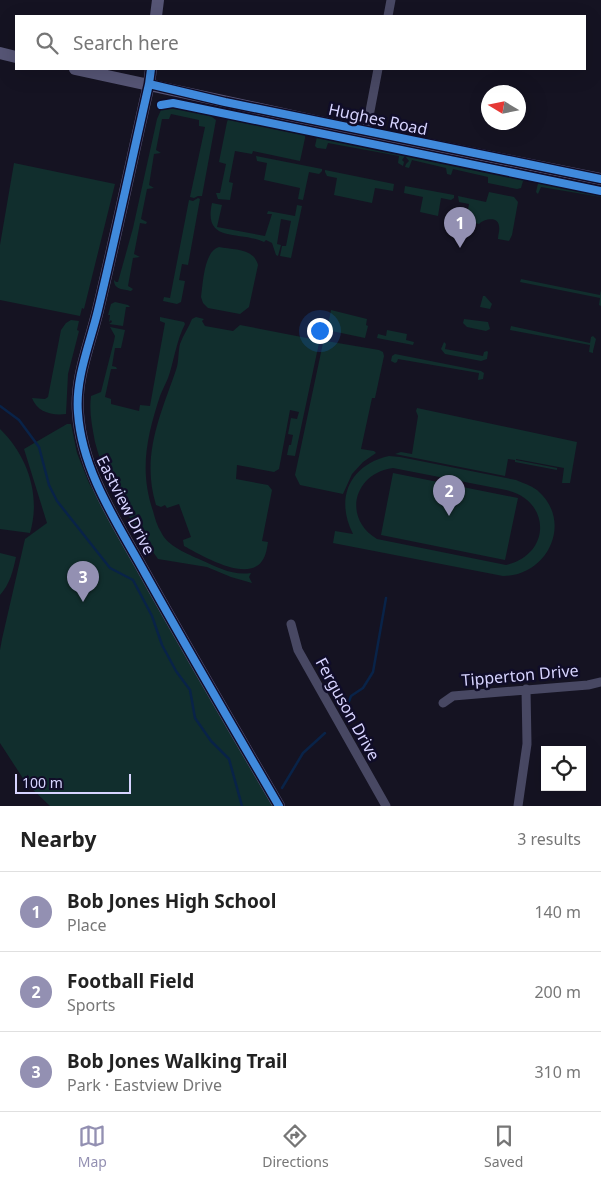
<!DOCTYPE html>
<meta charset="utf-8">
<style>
:root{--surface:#fff;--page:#f2f2f2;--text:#222;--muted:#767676;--line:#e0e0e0;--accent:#9390b2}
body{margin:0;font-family:"Noto Sans",sans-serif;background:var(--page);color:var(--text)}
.controls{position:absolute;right:15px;bottom:15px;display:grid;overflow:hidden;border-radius:0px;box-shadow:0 5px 20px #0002}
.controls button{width:45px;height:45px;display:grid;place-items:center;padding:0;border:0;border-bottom:1px solid var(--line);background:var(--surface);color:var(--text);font:25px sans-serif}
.compass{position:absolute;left:481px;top:85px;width:45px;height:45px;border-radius:50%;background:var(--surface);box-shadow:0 5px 20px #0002;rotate:280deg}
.scale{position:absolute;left:15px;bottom:12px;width:116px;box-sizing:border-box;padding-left:5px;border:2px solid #d7d4ff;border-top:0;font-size:14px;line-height:18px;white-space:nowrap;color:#d7d4ff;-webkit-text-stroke:4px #100d28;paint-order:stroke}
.you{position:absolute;left:319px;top:330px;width:18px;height:18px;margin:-12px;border:4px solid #fff;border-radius:50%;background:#1a73e8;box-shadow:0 0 0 8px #1a73e833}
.badge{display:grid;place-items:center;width:32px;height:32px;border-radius:50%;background:var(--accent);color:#fff;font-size:16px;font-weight:700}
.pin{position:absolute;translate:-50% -41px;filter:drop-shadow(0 1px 2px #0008)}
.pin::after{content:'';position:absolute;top:26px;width:18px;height:15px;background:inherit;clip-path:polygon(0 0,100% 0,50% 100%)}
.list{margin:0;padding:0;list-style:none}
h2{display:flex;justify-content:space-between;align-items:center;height:65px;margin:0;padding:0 20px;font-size:21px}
h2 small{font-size:16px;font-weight:400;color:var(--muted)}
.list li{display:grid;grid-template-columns:32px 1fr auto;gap:15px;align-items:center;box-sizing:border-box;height:80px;padding:0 20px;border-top:1px solid var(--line)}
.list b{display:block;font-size:19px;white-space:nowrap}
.list p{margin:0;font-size:16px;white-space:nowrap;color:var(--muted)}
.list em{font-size:16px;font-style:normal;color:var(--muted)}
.icon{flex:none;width:28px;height:28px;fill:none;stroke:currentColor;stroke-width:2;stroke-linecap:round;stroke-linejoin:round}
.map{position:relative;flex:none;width:601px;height:806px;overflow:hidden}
.search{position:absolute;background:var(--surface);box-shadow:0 5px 20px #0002;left:15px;right:15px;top:15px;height:55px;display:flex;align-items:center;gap:12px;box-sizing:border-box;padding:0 18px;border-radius:0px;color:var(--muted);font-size:19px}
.sheet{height:305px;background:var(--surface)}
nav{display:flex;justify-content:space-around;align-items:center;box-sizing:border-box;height:70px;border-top:1px solid var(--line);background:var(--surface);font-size:14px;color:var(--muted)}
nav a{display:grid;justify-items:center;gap:2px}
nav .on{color:var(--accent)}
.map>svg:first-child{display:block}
.green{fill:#112e2d;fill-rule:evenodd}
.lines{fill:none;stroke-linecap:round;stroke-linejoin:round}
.stream{stroke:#092348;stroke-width:2.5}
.street{stroke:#484863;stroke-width:9}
.secondary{stroke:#565575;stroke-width:12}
.cycleway-casing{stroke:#100d28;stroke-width:11}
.cycleway{stroke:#408adc;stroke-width:8}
.labels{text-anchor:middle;stroke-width:5;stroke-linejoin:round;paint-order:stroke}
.street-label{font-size:16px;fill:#d7d4ff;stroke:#100d28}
</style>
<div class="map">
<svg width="601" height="806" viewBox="0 0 601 806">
<rect width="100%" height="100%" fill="#151322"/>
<!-- green -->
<path class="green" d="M167 105 208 111 212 117 216 120 202 196H198L194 198 190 197 205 127 199 126V120L171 114 169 119H162L156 150 161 153 154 154 149 185 154 188 147 189 141 219 147 222 146 224 140 223 134 254 140 257 133 258 128 286 133 289 131 291C123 289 114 290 114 280L116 282H118L133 228 157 119 161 110Z
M235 114 305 127V138L300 161 253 151 252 154 235 151 229 182 233 183 230 200 218 199 216 193H220L226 164 219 162 227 122 229 117Z
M320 130 400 146 427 156 523 175 525 181H523L521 188 517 189 488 183V177L453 169 451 175 447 174 446 168 412 160 409 168 405 167 406 164 409 161 405 156 402 160 404 162 403 166 398 163 399 156 328 143 326 149 317 148 315 146 318 132Z
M256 156 322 169V171L319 174 309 172 303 200 298 199 300 188 264 180 267 163 257 161Z
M14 163 115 184 84 309 82 308 80 316 0 300V245Z
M325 170 394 184 393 191 375 188 372 203 334 195 337 178 327 176 325 172Z
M552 177 601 187V197L541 187 538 194 536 192 539 179Z
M405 186 454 195V198L451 200 441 198 438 216 420 212 423 197 404 193Z
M489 192 514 197 518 202 512 235 509 241 498 239C498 235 500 230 499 226 498 216 484 219 479 224L466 221 469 204 459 202 458 196 486 202Z
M198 198 200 199 188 265 182 264 179 280 185 281 181 302 177 304 163 301 164 297 170 298 189 200 193 201Z
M212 203 222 205 217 227 265 236 272 214H267L268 211 295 216 297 205 302 206 291 258 280 256 282 246H286L291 221 281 219 277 244 281 245 278 256 276 255 272 243 266 240 264 242C239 230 203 244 212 203Z
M219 247C233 250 254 248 258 265L249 307 240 314 208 308 203 303 201 297C203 283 204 251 219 247Z
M521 279 600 295 601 290V306L599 305 600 298 520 282Z
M483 296H485L492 304 490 309 480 307Z
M115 302 128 305 130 307H126L123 326 109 324 112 322 111 320 109 322 110 315H108L111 304Z
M331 310 367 319 366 325 368 326 365 338 327 330Z
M160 317 184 322 185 324C177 340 175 355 170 372 168 380 163 388 160 396 147 436 139 470 153 511 155 518 157 526 161 532 167 546 188 554 201 560 217 567 233 576 251 573L249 577 252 583 231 577 207 567 158 559C131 521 107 488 95 442 92 426 89 412 91 396L101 392 114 341 115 336 110 327 125 330 121 348H115L112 366 116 367 117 369H111L105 397 111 399V404L139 411 140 405 150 406 165 323 160 321Z
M196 317 204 319 202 321 205 326 233 331 240 325 317 340 319 343 295 456 287 455 289 445H291L293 435 288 434 291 418 297 419 299 412 290 410 279 469 274 472 237 465 236 479 268 485 272 490 262 541 268 542C267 548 266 556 262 561 247 583 201 555 184 546L183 540 191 537 179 504 167 508 165 505 161 507 156 505C141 456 160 416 176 370 179 362 178 352 180 344 183 335 189 327 192 319Z
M464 319 488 322 490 329 486 331 467 327 463 323Z
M71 320 79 321 77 330 79 331 68 374 66 414C52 416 37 412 32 398L45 399 48 397 61 330 66 323Z
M511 326 590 343 591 337 593 336 596 339 593 351V353L589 352 590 345 510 330Z
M387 330 407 334 406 340 414 342 413 345 377 338 378 334 386 336Z
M326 341 379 350 383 352 384 356 375 398H372L361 449 374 451 376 453 363 462 352 474 343 494 300 485 295 475 323 343Z
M444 342 446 344 445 349 483 356 484 352 487 351 488 352 487 359 481 361 445 354 441 349Z
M395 354 481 371 484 373 483 379 478 380 479 373 398 359 397 362 395 363 391 361 392 356Z
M417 408 577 442 570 483H562L564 468 516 459V460L557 468V470L515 462V460L508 459 505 476 395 454 401 452 412 454 418 416 416 411Z
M67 424H71L77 453 89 483 273 806H50L26 783 0 743V650L2 639 25 539 47 523 24 449Z
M0 429C28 456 41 496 30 533L0 529Z
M389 456 400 457 516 480C523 483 530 485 537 490 574 521 548 576 503 576L333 543 335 531 353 534C335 499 349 465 389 456ZM393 468 506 490C551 500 552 554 506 565L377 539C342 518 354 473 393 468Z
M393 473 518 498 505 560 381 535Z
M0 553 16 557C13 571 10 584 0 595Z"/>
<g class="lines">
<!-- stream -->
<path class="stream" d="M0 406 19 420 39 447 49 485 57 501 110 568 133 580 152 616 162 645 176 671 190 690 195 718 211 741 229 759 242 806
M346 709 351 696 363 688 373 672 386 598
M282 788 303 753 325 733"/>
<!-- street -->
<path class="street" d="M388 16 391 0
M366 132 378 69
M291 624 298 650 386 806
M443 703 453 696 588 685 601 682
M518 806 527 744 526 689"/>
<!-- secondary -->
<path class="secondary" d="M156 16 158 0
M0 53 16 57
M75 69 366 132 601 179
M151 69 149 84C132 159 116 235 98 310 90 344 75 378 78 413 82 472 118 524 146 575 189 652 234 729 279 806"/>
<defs>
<path id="cycleway" d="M151 69 149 84C132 159 116 235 98 310 90 344 75 378 78 413 82 472 118 524 146 575 189 652 234 729 279 806
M149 84 225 102 601 179
M161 105 173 103 601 191"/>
</defs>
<!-- cycleway casing -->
<use href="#cycleway" class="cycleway-casing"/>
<!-- cycleway -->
<use href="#cycleway" class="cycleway"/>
</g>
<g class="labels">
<!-- street labels -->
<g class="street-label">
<text transform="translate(378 119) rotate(12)" y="6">Hughes Road</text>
<text transform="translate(126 505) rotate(63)" y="6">Eastview Drive</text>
<text transform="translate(520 675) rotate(-5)" y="6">Tipperton Drive</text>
<text transform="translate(348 709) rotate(61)" y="6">Ferguson Drive</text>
</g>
</g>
</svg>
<div class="controls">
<button><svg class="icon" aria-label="locate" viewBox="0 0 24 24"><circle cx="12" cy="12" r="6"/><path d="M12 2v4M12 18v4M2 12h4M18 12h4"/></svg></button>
</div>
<svg class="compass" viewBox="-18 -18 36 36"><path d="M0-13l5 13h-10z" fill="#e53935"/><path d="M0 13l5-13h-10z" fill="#767676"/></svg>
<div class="scale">100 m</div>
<div class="you"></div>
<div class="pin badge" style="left:460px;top:248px">1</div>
<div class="pin badge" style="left:449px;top:516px">2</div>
<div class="pin badge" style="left:83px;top:602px">3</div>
<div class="search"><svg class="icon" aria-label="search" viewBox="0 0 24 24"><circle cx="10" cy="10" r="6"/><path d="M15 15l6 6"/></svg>Search here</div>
</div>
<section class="sheet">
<h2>Nearby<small>3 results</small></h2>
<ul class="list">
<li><span class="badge">1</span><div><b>Bob Jones High School</b><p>Place</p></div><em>140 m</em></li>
<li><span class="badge">2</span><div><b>Football Field</b><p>Sports</p></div><em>200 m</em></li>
<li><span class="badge">3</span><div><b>Bob Jones Walking Trail</b><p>Park · Eastview Drive</p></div><em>310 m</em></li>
</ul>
</section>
<nav>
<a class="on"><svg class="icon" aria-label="map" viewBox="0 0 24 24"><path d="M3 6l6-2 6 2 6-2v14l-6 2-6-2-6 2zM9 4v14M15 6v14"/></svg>Map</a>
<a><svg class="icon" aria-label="directions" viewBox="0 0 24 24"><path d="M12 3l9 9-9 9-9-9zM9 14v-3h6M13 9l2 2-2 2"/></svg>Directions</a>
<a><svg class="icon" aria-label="saved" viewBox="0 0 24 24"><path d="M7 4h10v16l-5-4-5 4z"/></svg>Saved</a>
</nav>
